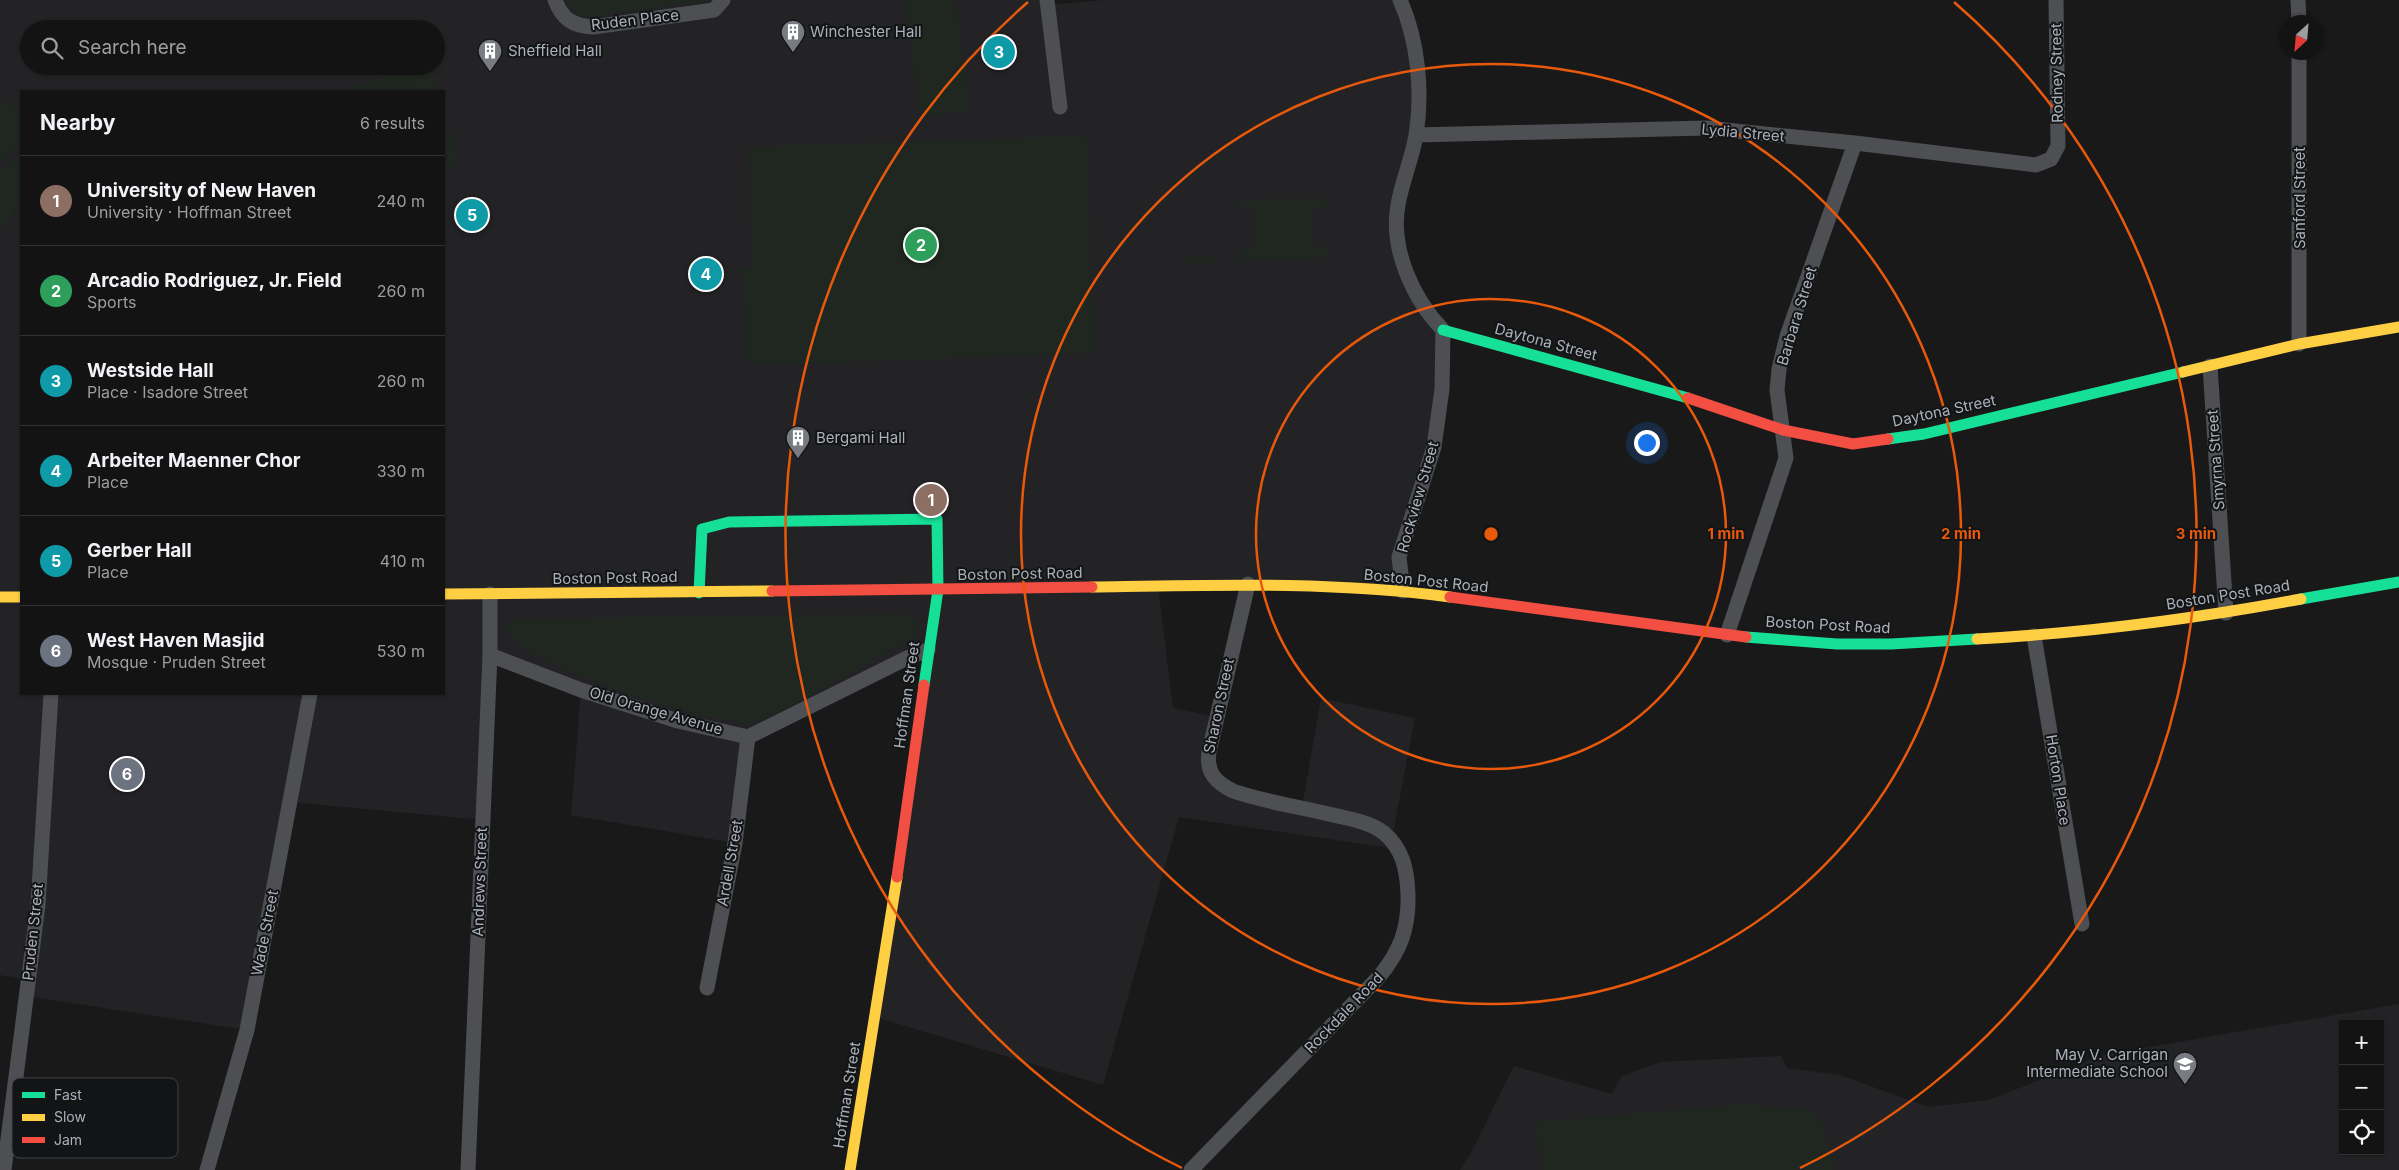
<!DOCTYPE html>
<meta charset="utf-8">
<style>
:root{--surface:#131314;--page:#1c1c1d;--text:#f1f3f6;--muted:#9d9ea0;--line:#323234;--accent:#787c82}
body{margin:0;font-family:Inter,sans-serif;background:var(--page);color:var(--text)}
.controls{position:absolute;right:15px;bottom:15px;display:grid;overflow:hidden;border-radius:0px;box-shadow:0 1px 4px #0004}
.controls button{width:45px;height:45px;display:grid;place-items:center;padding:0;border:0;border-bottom:1px solid var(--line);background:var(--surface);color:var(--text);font:25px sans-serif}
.compass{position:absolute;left:2279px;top:15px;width:45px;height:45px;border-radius:50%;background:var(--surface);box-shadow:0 1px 4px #0004;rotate:206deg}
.you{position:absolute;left:1646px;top:442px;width:18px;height:18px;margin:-12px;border:4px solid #fff;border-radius:50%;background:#1a73e8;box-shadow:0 0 0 8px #1a73e833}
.badge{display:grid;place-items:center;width:32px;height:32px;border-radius:50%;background:var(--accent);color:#fff;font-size:16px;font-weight:700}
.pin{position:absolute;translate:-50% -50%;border:2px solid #fff;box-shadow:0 1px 5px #0006}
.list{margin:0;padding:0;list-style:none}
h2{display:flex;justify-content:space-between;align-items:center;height:65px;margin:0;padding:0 20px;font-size:21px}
h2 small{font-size:16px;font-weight:400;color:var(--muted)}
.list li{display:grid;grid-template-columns:32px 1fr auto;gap:15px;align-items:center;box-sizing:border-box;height:90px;padding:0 20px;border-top:1px solid var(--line)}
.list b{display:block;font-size:19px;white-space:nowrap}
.list p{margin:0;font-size:16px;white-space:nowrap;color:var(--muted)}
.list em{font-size:16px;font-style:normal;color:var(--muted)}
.icon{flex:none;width:28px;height:28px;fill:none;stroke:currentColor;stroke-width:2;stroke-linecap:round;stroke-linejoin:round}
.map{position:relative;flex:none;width:2399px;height:1170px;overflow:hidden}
.search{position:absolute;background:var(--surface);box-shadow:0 1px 4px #0004;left:20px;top:20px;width:425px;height:55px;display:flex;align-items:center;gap:12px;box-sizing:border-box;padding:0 18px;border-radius:28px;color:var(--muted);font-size:19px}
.panel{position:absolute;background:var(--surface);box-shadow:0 1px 4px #0004;left:20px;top:90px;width:425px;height:605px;border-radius:0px}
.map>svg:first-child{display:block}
.built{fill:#232326;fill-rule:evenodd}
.green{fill:#1f2720}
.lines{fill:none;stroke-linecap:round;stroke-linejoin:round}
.street{stroke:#4d4f53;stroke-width:15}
.fast{stroke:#16e098;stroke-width:11}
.slow{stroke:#ffcf43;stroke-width:11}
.jam{stroke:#f24e42;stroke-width:11}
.ring{fill:none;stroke:#e8590c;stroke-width:2.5}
.labels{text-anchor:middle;stroke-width:4;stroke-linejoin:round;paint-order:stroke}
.street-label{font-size:15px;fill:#abb1ba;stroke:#131416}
.poi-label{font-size:15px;fill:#abb1ba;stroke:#131416;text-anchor:start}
.key{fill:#131416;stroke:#414347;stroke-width:1}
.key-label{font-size:14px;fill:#abb1ba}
.centre{fill:#e8590c;stroke:#131416;stroke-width:2.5}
.ring-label{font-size:15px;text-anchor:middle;font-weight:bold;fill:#e8590c;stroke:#131416;stroke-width:4;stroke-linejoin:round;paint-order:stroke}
</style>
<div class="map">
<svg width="2399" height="1170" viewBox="0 0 2399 1170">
<rect width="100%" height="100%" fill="#19191a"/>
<!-- built -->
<path class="built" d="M0 0H1047L1048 5 1103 0H1400L1418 78 1397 242 1443 330 1442 389 1399 557 1403 591 1158 586 1173 708 1217 717 1213 777 1302 808 1321 698 1415 718 1390 848 1179 817 1103 1085 875 1017 928 650 748 736 735 843 571 815 581 690 490 655 483 820 291 802 247 1030 26 996 29 980 0 975ZM29 29H436V66H29ZM21 91H444V694H21Z
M2399 1004V1170H1460L1472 1151 1514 1066 1612 1094 1622 1076 1660 1062 1781 1056 1787 1068 1840 1075 1928 1107 1989 1100 2103 1055ZM2343 1024H2380V1151H2343Z"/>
<!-- green -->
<path class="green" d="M564 0H710L591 16 573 12Z
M906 0H955L969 110 920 116Z
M416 66H431L438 91H336Z
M0 101 21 110V144L0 161Z
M444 110 460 165 444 170Z
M1086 136 1094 353 755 365 747 357V311L740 267H752L748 147Z
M21 153V195L7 226 1 229 0 170Z
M1325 198 1327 208 1312 209 1313 248 1327 249 1329 254 1327 257 1241 261 1238 258V251L1254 250 1252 206H1238L1236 203 1238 200Z
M1216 256 1212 262 1189 263 1184 259V257Z
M902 614 915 621 918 632 916 636C884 654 852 671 820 689 798 702 776 716 752 722 718 729 501 659 506 624L513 619Z
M1745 1104 1795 1109 1805 1108 1820 1117 1836 1170H1542L1536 1122Z"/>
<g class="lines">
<!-- street -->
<path class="street" d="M555 0C562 19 573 26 593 27L714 10 723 0
M1047 0 1060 107
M1400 0C1418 40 1423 92 1416 135 1412 159 1402 181 1398 205 1390 249 1413 299 1443 330L1442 389 1434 447 1399 557 1403 591
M2298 0 2299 22
M2299 52V344
M1416 135 1706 128 1855 143 2036 165 2051 159 2058 146 2056 0
M2210 366 2226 613
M1727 635 1786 458 1777 390 1779 369 1787 336 1855 143
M2034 636 2082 924
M490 655 581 690 678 721 748 737 907 658 928 650
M707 988 735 843 748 737
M4 1170 38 905 51 694
M207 1170 247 1030 310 694
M468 1170 490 655V594
M1191 1170 1378 978C1400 952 1409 929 1408 894 1407 870 1403 849 1384 833 1370 822 1350 819 1333 815 1300 807 1265 802 1233 791 1215 782 1206 772 1209 752L1248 584"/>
<!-- fast -->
<path class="fast" d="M1443 330 1688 398
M1888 439 1924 434 2183 372
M699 593 702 529 729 522 937 519 938 590 924 685
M2301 599 2399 582
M1746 637 1837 644H1891L1977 639"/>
<!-- slow -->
<path class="slow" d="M2183 372 2299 344 2399 327
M1092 587C1212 585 1332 581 1450 597
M444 594 772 591
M0 597H21
M1977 639C2086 633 2194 619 2301 599
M850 1170 897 877"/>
<!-- jam -->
<path class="jam" d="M1688 398 1783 430 1853 444 1888 439
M772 591 1092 587
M1450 597 1746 637
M897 877 924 685"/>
</g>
<!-- distance rings -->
<g class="ring">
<circle cx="1491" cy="534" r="235"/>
<circle cx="1491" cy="534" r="470"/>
<path d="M1182 1168A705 705 0 0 1 1028 2M1954 2A705 705 0 0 1 1800 1168"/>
</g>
<!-- icons -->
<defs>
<symbol id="building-pin" viewBox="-11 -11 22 30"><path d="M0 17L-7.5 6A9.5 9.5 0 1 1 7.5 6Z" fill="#787c82" stroke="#131416"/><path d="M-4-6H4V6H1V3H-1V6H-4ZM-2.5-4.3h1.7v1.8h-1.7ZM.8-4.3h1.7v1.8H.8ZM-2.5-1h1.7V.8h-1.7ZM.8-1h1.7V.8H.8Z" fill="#fff"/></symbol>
<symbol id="school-pin" viewBox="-11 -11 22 30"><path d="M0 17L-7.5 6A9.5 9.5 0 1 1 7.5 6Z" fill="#787c82" stroke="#131416"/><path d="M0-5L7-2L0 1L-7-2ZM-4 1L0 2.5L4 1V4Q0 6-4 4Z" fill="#fff"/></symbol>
</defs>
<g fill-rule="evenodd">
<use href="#building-pin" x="779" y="18" width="28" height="38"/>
<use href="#building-pin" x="476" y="37" width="28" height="38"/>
<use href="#building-pin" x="784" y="424" width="28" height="38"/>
<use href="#school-pin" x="2171" y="1050" width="28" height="38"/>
</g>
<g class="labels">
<!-- street labels -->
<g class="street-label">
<text transform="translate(635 20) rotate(-7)" y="5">Ruden Place</text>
<text transform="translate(2057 73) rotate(-91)" y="5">Rodney Street</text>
<text transform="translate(1743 133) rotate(5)" y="5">Lydia Street</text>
<text transform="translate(2300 198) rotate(-90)" y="5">Sanford Street</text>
<text transform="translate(1797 316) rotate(-73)" y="5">Barbara Street</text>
<text transform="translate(1546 342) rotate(15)" y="5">Daytona Street</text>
<text transform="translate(1944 411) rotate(-12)" y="5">Daytona Street</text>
<text transform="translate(2216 460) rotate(-94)" y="5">Smyrna Street</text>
<text transform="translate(1418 497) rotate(-74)" y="5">Rockview Street</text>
<text transform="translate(1020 574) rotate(-1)" y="5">Boston Post Road</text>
<text transform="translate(615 578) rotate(-1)" y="5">Boston Post Road</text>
<text transform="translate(1426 581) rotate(6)" y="5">Boston Post Road</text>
<text transform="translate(2228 595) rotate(-9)" y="5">Boston Post Road</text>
<text transform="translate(1828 625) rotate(3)" y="5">Boston Post Road</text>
<text transform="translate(907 695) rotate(-82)" y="5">Hoffman Street</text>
<text transform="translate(1219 706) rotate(-78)" y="5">Sharon Street</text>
<text transform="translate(656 711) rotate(16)" y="5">Old Orange Avenue</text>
<text transform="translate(2058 780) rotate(81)" y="5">Horton Place</text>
<text transform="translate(730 863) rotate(-80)" y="5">Ardell Street</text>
<text transform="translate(480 882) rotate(-88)" y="5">Andrews Street</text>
<text transform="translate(33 932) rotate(-84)" y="5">Pruden Street</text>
<text transform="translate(265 933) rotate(-79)" y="5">Wade Street</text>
<text transform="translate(1344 1013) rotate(-46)" y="5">Rockdale Road</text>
<text transform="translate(847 1095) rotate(-81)" y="5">Hoffman Street</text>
</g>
<!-- poi labels -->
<g class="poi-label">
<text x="810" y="37">Winchester Hall</text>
<text x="508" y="56">Sheffield Hall</text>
<text x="816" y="443">Bergami Hall</text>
<text x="2168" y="1060" text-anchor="end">May V. Carrigan<tspan x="2168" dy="17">Intermediate School</tspan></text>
</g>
</g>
<!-- legend -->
<rect x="12" y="1078" width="166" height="80" rx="8" class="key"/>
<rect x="22" y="1092" width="23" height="6" fill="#16e098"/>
<rect x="22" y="1114" width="23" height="7" fill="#ffcf43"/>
<rect x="22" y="1137" width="23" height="6" fill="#f24e42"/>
<g class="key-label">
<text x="54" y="1100">Fast</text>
<text x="54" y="1122">Slow</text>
<text x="54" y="1145">Jam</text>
</g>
<circle cx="1491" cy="534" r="8" class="centre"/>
<g class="ring-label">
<text x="1726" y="539">1 min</text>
<text x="1961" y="539">2 min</text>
<text x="2196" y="539">3 min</text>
</g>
</svg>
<div class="controls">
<button>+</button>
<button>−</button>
<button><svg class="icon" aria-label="locate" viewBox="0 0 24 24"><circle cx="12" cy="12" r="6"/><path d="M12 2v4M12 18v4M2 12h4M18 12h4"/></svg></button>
</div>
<svg class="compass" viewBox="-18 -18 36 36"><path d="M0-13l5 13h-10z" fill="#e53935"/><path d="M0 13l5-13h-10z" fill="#9d9ea0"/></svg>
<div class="you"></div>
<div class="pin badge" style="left:931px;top:500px;background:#8d6e63">1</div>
<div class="pin badge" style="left:921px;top:245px;background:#2e9e5b">2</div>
<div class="pin badge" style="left:999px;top:52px;background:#0f9aa8">3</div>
<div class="pin badge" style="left:706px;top:274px;background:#0f9aa8">4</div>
<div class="pin badge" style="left:472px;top:215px;background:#0f9aa8">5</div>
<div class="pin badge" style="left:127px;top:774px;background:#6b7280">6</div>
<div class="search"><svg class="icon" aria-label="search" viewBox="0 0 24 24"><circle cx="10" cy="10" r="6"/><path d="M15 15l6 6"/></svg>Search here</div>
<section class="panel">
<h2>Nearby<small>6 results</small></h2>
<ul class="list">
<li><span class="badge" style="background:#8d6e63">1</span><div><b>University of New Haven</b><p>University · Hoffman Street</p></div><em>240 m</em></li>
<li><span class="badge" style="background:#2e9e5b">2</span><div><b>Arcadio Rodriguez, Jr. Field</b><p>Sports</p></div><em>260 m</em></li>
<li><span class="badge" style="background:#0f9aa8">3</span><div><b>Westside Hall</b><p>Place · Isadore Street</p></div><em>260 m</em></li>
<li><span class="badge" style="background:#0f9aa8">4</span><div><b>Arbeiter Maenner Chor</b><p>Place</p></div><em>330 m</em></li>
<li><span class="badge" style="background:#0f9aa8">5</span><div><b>Gerber Hall</b><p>Place</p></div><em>410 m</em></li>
<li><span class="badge" style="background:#6b7280">6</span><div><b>West Haven Masjid</b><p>Mosque · Pruden Street</p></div><em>530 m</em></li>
</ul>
</section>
</div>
